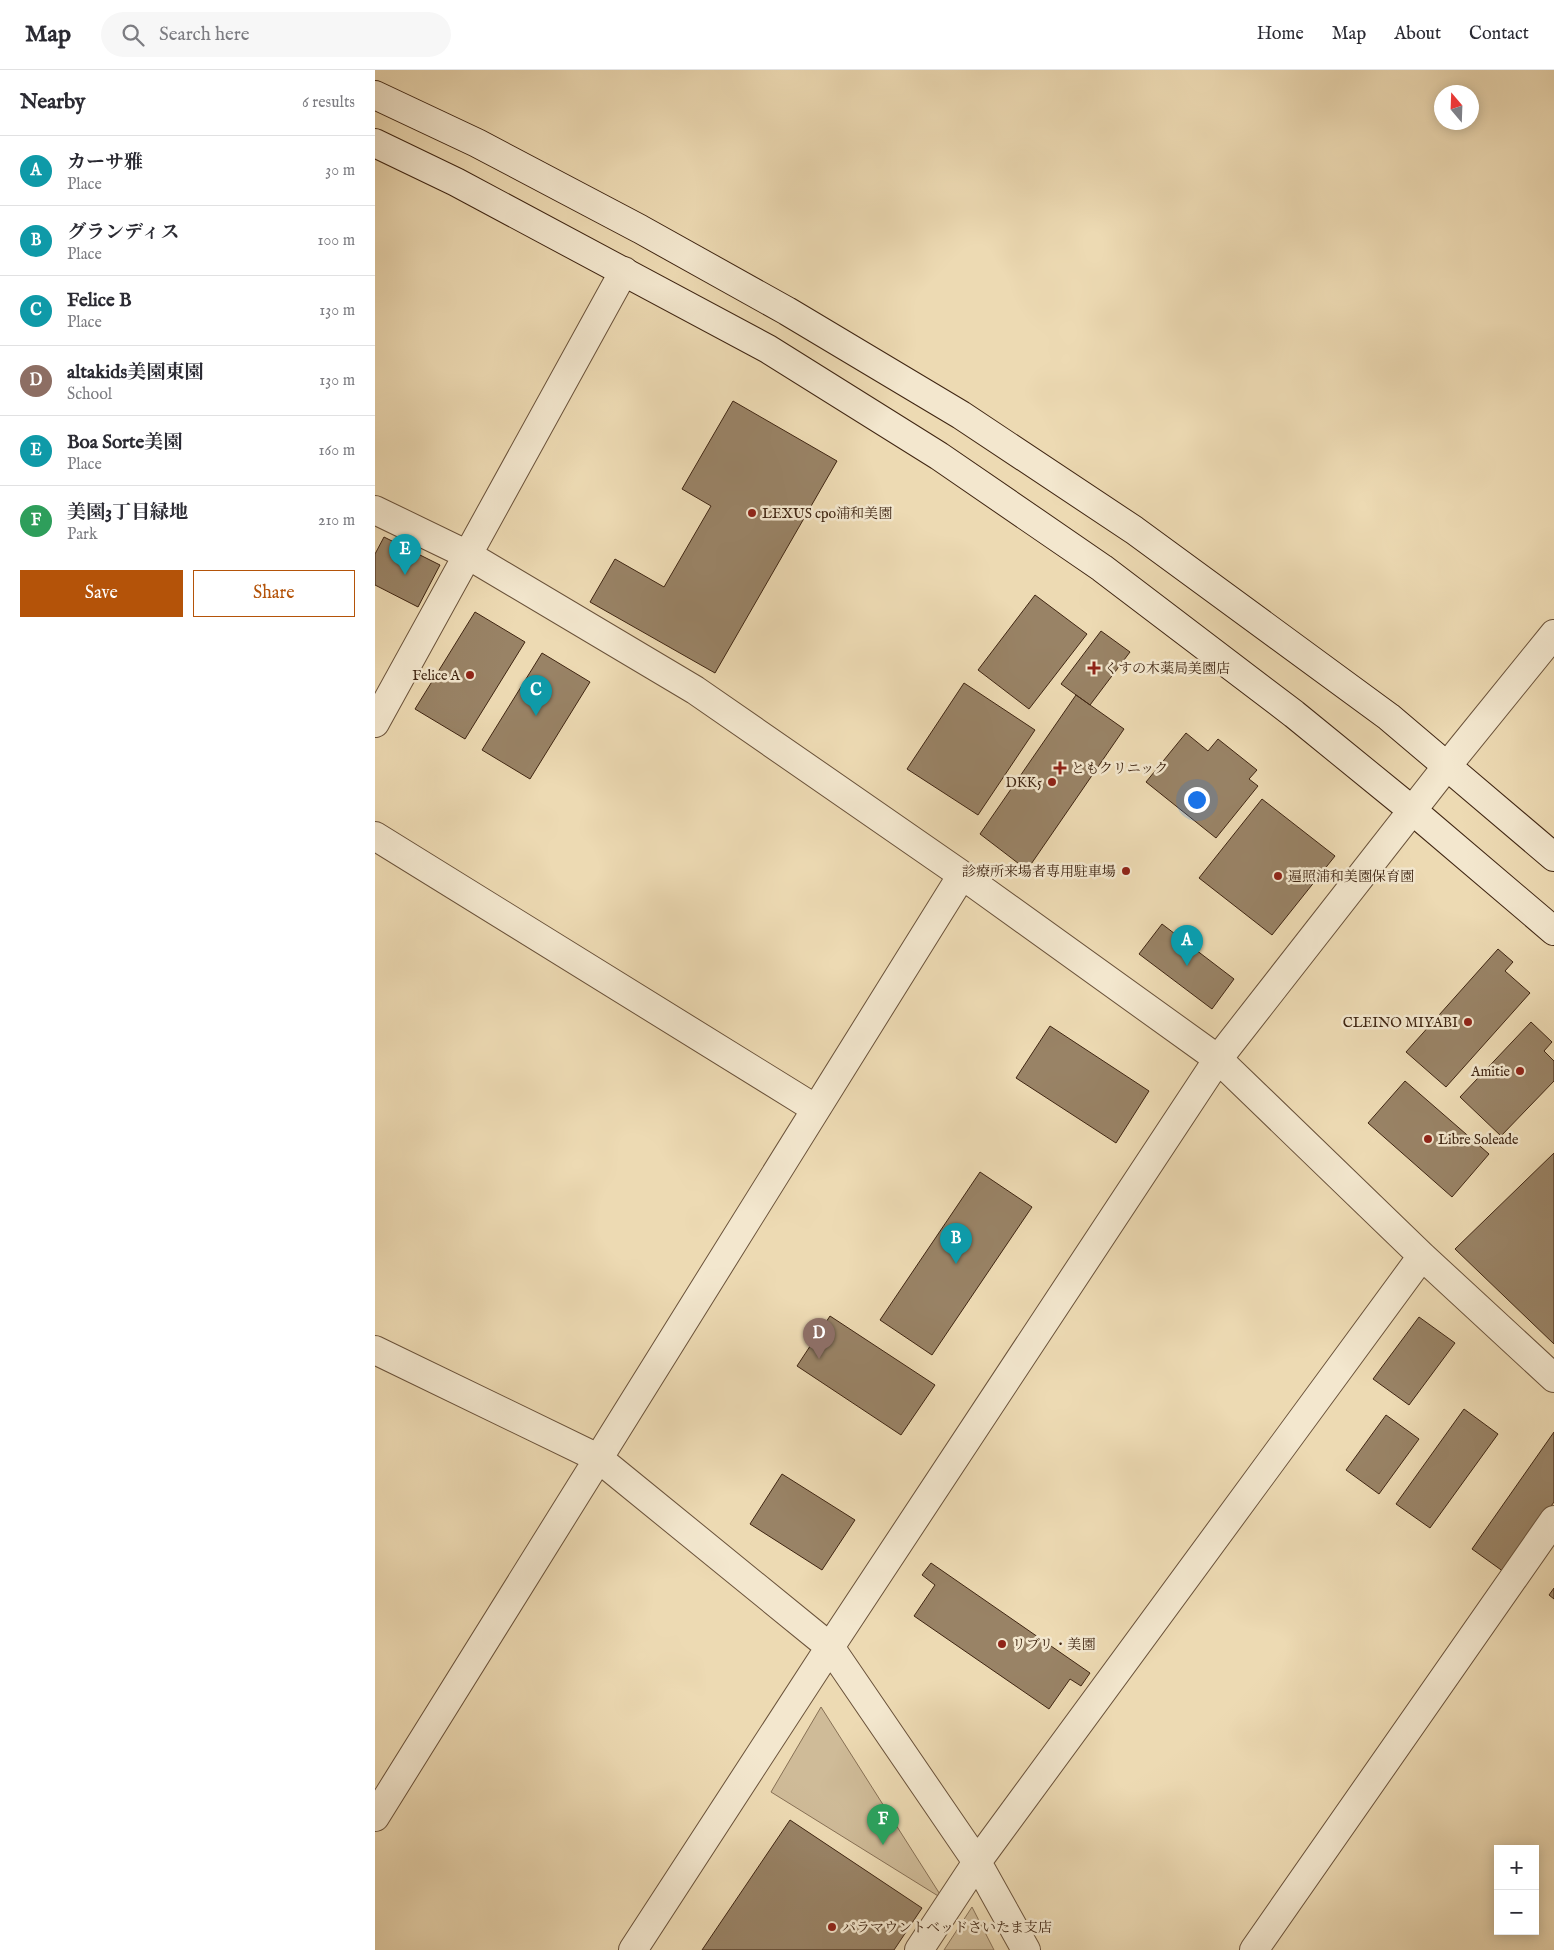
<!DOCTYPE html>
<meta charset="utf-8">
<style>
:root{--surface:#fff;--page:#f7f7f7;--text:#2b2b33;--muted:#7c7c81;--line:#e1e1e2;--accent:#b45309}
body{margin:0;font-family:"IM FELL English","Noto Serif JP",serif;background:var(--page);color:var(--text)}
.controls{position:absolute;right:15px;bottom:15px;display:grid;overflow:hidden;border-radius:0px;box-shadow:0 2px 12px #0003}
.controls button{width:45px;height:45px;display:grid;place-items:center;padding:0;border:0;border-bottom:1px solid var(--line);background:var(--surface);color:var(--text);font:25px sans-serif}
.compass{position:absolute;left:1059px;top:15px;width:45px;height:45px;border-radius:50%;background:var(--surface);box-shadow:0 2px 12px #0003;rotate:341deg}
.you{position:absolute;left:821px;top:729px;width:18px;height:18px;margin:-12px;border:4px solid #fff;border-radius:50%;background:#1a73e8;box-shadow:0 0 0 8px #1a73e833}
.badge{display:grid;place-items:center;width:32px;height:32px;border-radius:50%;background:var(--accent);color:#fff;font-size:16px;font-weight:700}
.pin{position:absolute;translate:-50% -41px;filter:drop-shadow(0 1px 2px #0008)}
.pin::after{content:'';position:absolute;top:26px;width:18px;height:15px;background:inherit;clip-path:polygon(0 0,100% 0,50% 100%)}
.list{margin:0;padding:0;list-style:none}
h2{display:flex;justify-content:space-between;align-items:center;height:65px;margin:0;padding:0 20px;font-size:21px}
h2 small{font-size:16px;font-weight:400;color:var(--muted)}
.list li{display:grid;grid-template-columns:32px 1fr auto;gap:15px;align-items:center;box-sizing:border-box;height:70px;padding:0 20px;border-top:1px solid var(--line)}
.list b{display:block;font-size:19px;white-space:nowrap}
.list p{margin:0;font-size:16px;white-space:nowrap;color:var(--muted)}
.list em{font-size:16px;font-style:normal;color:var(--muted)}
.actions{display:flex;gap:10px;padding:15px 20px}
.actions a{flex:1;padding:11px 0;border:1px solid var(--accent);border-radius:0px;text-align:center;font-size:18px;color:var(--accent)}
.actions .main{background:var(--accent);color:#fff}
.icon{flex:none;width:28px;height:28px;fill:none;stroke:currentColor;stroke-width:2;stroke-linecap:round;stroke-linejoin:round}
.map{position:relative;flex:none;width:1179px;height:1880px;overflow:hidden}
header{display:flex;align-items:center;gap:30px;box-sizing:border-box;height:70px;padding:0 25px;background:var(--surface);border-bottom:1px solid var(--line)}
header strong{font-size:24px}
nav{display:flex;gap:28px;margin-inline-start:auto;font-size:18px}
.search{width:350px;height:45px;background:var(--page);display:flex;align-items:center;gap:12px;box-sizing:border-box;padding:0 18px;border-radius:28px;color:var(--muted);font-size:19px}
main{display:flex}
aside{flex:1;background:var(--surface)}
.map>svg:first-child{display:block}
.green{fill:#cfbb98;stroke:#877055}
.building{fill:#998366;stroke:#3f2512}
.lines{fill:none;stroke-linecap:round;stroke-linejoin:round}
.street-casing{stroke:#6a523a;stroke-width:30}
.secondary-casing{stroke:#3f2512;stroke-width:30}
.street{stroke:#f3e7ce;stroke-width:28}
.secondary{stroke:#f3e7ce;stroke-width:28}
.poi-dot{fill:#8f2418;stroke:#f3e7ce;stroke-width:2}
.labels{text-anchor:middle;stroke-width:5;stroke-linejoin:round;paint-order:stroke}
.poi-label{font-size:14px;fill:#3f2512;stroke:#f3e7ce;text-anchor:start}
</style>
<header>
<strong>Map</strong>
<div class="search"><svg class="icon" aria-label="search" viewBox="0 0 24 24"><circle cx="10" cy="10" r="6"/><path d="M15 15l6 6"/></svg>Search here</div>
<nav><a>Home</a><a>Map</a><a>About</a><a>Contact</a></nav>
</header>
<main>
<aside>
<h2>Nearby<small>6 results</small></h2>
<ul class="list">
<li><span class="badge" style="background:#0f9aa8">A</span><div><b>カーサ雅</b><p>Place</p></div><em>30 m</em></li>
<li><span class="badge" style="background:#0f9aa8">B</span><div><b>グランディス</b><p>Place</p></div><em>100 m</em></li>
<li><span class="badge" style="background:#0f9aa8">C</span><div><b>Felice B</b><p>Place</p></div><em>130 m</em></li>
<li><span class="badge" style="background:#8d6e63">D</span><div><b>altakids美園東園</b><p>School</p></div><em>130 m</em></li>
<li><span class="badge" style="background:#0f9aa8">E</span><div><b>Boa Sorte美園</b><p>Place</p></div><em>160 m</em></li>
<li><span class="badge" style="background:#2e9e5b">F</span><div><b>美園3丁目緑地</b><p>Park</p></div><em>210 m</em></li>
</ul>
<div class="actions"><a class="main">Save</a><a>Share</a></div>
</aside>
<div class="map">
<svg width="1179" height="1880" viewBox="0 0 1179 1880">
<rect width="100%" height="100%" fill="#eddab3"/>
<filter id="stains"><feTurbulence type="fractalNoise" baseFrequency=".004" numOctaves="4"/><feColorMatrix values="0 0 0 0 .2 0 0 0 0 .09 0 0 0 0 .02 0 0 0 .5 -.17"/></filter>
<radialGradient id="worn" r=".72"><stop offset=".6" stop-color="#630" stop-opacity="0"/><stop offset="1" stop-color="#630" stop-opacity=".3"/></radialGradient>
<!-- green -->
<path class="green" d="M446 1637 568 1829 396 1722Z
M597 1837 619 1880H569Z"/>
<!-- building -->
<path class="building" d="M358 331 462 391 340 603 215 532 240 489 289 517 336 436 307 419Z
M9 467 65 495 43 537 0 515V484Z
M660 525 712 564 654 639 603 600Z
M100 542 150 572 90 669 40 639Z
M726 561 755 582 715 635 686 614Z
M167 583 215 612 155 709 107 680Z
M589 613 660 660 603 745 532 699Z
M701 625 749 659 652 800 605 764Z
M811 663 833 681 843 669 882 700 874 709 883 716 841 768 771 712Z
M887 729 960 786 897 865 824 808Z
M787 854 859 909 837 939 764 884Z
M1123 879 1138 892 1130 901 1155 923 1071 1017 1031 982Z
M1156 952 1177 972 1169 981 1179 991V1011L1126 1066 1085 1027Z
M675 956 774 1021 741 1073 641 1008Z
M1030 1011 1114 1084 1077 1127 993 1053Z
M1179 1083V1274L1080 1179Z
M605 1102 657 1137 557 1285 505 1250Z
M455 1246 560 1315 526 1365 422 1296Z
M1044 1247 1080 1273 1034 1335 998 1309Z
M1089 1339 1123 1364 1055 1458 1021 1434Z
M1011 1345 1044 1369 1004 1424 971 1400Z
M1179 1362V1432L1129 1502 1097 1479Z
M407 1404 480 1450 447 1500 375 1454Z
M556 1493 715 1603 706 1616 695 1609 674 1639 539 1546 560 1515 547 1505Z
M1179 1518V1529L1174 1525Z
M415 1750 547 1838 519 1880H327Z"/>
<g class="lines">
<defs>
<path id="street" d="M0 440 93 485 320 620 587 805 843 989 1047 1186 1179 1308
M0 653 249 201
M0 766 441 1039
M0 1280 223 1388 455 1577 602 1792 1047 1186
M0 1747 587 805
M258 1880 455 1577 843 989 1072 696 1179 564
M544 1880 602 1792 651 1880
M879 1880 1179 1450"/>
<path id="secondary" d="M0 25 102 73 265 159 412 241 586 345 759 460 1014 647 1179 787
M0 73 81 112 393 279 564 386 727 498 919 644 1038 741 1179 861"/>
</defs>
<!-- street casing -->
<use href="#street" class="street-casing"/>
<!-- secondary casing -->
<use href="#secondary" class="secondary-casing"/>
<!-- street -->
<use href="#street" class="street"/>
<!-- secondary -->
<use href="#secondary" class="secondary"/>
</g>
<!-- markers -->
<g class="poi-dot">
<circle cx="377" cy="443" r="5"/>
<path d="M716.5 590.5h5v5h5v5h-5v5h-5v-5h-5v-5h5z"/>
<circle cx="95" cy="605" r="5"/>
<path d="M682.5 690.5h5v5h5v5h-5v5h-5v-5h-5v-5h5z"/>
<circle cx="677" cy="712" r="5"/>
<circle cx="751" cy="801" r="5"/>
<circle cx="903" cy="806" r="5"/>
<circle cx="1093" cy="952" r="5"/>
<circle cx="1145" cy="1001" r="5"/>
<circle cx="1053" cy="1069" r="5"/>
<circle cx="627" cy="1574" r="5"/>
<circle cx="457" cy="1857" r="5"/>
</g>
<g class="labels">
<!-- poi labels -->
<g class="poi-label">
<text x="387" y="448">LEXUS cpo浦和美園</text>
<text x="729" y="603">くすの木薬局美園店</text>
<text x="85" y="610" text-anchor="end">Felice A</text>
<text x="696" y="703">ともクリニック</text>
<text x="667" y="717" text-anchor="end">DKK5</text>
<text x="741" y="806" text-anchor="end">診療所来場者専用駐車場</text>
<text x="913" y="811">遍照浦和美園保育園</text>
<text x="1083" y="957" text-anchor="end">CLEINO MIYABI</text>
<text x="1135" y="1006" text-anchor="end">Amitie</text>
<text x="1063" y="1074">Libre Soleade</text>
<text x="637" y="1579">リブリ・美園</text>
<text x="467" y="1862">パラマウントベッドさいたま支店</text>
</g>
</g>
<rect width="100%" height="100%" filter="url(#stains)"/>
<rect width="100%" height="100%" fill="url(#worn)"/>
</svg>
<div class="controls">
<button>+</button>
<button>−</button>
</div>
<svg class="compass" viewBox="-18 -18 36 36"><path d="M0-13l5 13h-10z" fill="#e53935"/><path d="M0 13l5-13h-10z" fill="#7c7c81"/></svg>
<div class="you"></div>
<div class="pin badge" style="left:812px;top:896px;background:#0f9aa8">A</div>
<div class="pin badge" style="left:581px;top:1194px;background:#0f9aa8">B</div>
<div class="pin badge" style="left:161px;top:646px;background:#0f9aa8">C</div>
<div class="pin badge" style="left:444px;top:1289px;background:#8d6e63">D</div>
<div class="pin badge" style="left:30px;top:505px;background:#0f9aa8">E</div>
<div class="pin badge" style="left:508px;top:1775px;background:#2e9e5b">F</div>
</div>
</main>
